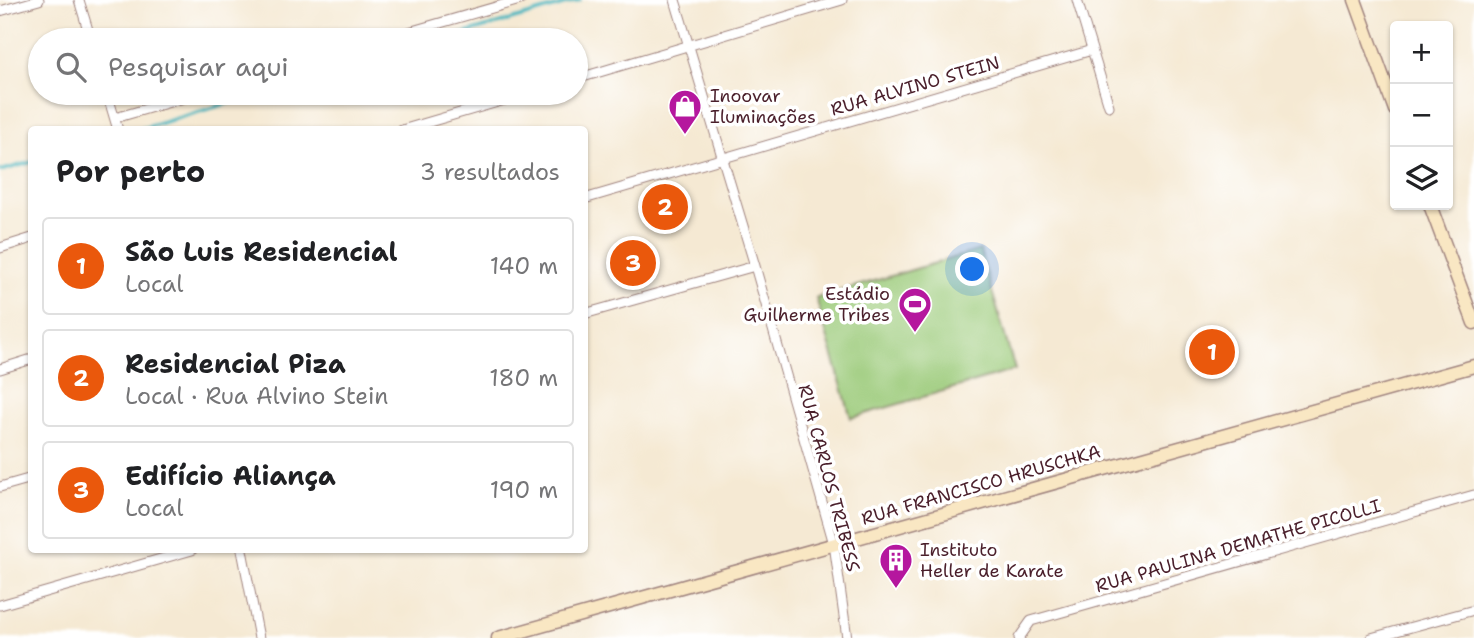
<!DOCTYPE html>
<html lang="pt">
<meta charset="utf-8">
<style>
:root{--surface:#fff;--page:#f6f6f6;--text:#202124;--muted:#757577;--line:#e0e0e0;--accent:#ea580c}
body{margin:0;font-family:"Shantell Sans",sans-serif;background:var(--page);color:var(--text)}
.controls{position:absolute;right:21px;top:21px;display:grid;overflow:hidden;border-radius:7px;box-shadow:0 2px 5px #0004}
.controls button{width:63px;height:63px;display:grid;place-items:center;padding:0;border:0;border-bottom:2px solid var(--line);background:var(--surface);color:var(--text);font:35px sans-serif}
.you{position:absolute;left:973px;top:270px;width:24px;height:24px;margin:-18px;border:5px solid #fff;border-radius:50%;background:#1a73e8;box-shadow:0 0 0 10px #1a73e833}
.badge{display:grid;place-items:center;width:46px;height:46px;border-radius:50%;background:var(--accent);color:#fff;font-size:23px;font-weight:700}
.pin{position:absolute;translate:-50% -50%;border:4px solid #fff;box-shadow:0 2px 7px #0006}
.list{margin:0;padding:0;list-style:none}
h2{display:flex;justify-content:space-between;align-items:center;height:91px;margin:0;padding:0 28px;font-size:30px}
h2 small{font-size:23px;font-weight:400;color:var(--muted)}
.list li{display:grid;grid-template-columns:46px 1fr auto;gap:21px;align-items:center;box-sizing:border-box;height:98px;margin:0 14px 14px;padding:0 14px;border:2px solid var(--line);border-radius:7px}
.list b{display:block;font-size:26px;white-space:nowrap}
.list p{margin:0;font-size:23px;white-space:nowrap;color:var(--muted)}
.list em{font-size:23px;font-style:normal;color:var(--muted)}
.icon{flex:none;width:38px;height:38px;fill:none;stroke:currentColor;stroke-width:2;stroke-linecap:round;stroke-linejoin:round}
.map{position:relative;flex:none;width:1474px;height:638px;overflow:hidden}
.search{position:absolute;background:var(--surface);box-shadow:0 2px 5px #0004;left:28px;top:28px;width:560px;height:77px;display:flex;align-items:center;gap:18px;box-sizing:border-box;padding:0 24px;border-radius:38px;color:var(--muted);font-size:26px}
.panel{position:absolute;background:var(--surface);box-shadow:0 2px 5px #0004;left:28px;top:126px;width:560px;height:427px;border-radius:7px}
.map>svg:first-child{display:block}
.green{fill:#9ccb7a;stroke:#737552;stroke-width:2}
.lines{fill:none;stroke-linecap:round;stroke-linejoin:round}
.stream{stroke:#49b8c1;stroke-width:3.5}
.minor-casing{stroke:#a0847f;stroke-width:11}
.secondary-casing{stroke:#a0847f;stroke-width:15}
.minor{stroke:#fff;stroke-width:9}
.secondary{stroke:#f9e7c3;stroke-width:12}
.labels{text-anchor:middle;stroke-width:7;stroke-linejoin:round;paint-order:stroke}
.street-label{font-size:18px;fill:#4a1f2b;stroke:#fff}
.poi-label{font-size:18px;fill:#4a1f2b;stroke:#fff;text-anchor:start}
</style>
<div class="map">
<svg width="1474" height="638" viewBox="0 0 1474 638">
<rect width="100%" height="100%" fill="#fff"/>
<filter id="ink" filterUnits="userSpaceOnUse"><feTurbulence type="fractalNoise" baseFrequency=".0143" numOctaves="2"/><feDisplacementMap in="SourceGraphic" scale="14" xChannelSelector="R" yChannelSelector="G"/><feConvolveMatrix kernelMatrix="1 2 1 2 8 2 1 2 1" color-interpolation-filters="sRGB"/></filter>
<filter id="wash" filterUnits="userSpaceOnUse"><feTurbulence type="fractalNoise" baseFrequency=".00686" numOctaves="4" result="noise"/><feDisplacementMap in="SourceGraphic" scale="28" xChannelSelector="R" yChannelSelector="G"/><feGaussianBlur stdDeviation="1.57" result="paint"/><feColorMatrix in="noise" values="0 0 0 0 0 0 0 0 0 0 0 0 0 0 0 0 0 1.4 0 .05"/><feComposite in="paint" operator="in"/></filter>
<g filter="url(#wash)">
<rect width="100%" height="100%" fill="#f5e9d3"/>
<!-- green -->
<path class="green" d="M980 250 1015 370 851 418 816 298Z"/>
<g class="lines">
<!-- stream -->
<path class="stream" d="M442 40 580 0
M137 130 263 93
M0 171 32 162"/>
</g>
</g>
<g filter="url(#ink)">
<g class="lines">
<defs>
<path id="minor" d="M79 0 91 40
M675 0 755 266 834 544 847 638
M1077 0 1109 106
M0 11 39 0
M381 40 520 0
M576 79 842 0
M107 93 118 130
M115 118 201 93
M402 130 528 93
M584 199 1092 50
M0 248 32 238
M584 314 755 266
M0 369 32 359
M0 487 32 478
M242 550 259 638
M0 605 192 550
M1019 638 1031 621 1474 495
M1371 638 1474 610"/>
<path id="secondary" d="M1355 0 1395 110
M1430 205 1474 323
M498 638 1474 366"/>
</defs>
<!-- minor casing -->
<use href="#minor" class="minor-casing"/>
<!-- secondary casing -->
<use href="#secondary" class="secondary-casing"/>
<!-- minor -->
<use href="#minor" class="minor"/>
<!-- secondary -->
<use href="#secondary" class="secondary"/>
</g>
</g>
<!-- icons -->
<defs>
<symbol id="shop-pin" viewBox="-11 -11 22 30"><path d="M0 17L-7.5 6A9.5 9.5 0 1 1 7.5 6Z" fill="#b5179e" stroke="#fff"/><path d="M-5-2.5h2.3a2.7 3.5 0 0 1 5.4 0H5L5.5 6h-11ZM-1.5-2.5h3a1.5 2.3 0 0 0-3 0Z" fill="#fff"/></symbol>
<symbol id="stadium-pin" viewBox="-11 -11 22 30"><path d="M0 17L-7.5 6A9.5 9.5 0 1 1 7.5 6Z" fill="#b5179e" stroke="#fff"/><path d="M0-5a6.5 5 0 1 0 0 10a6.5 5 0 1 0 0-10ZM-3.5-1.8h7v3.6h-7Z" fill="#fff"/></symbol>
<symbol id="building-pin" viewBox="-11 -11 22 30"><path d="M0 17L-7.5 6A9.5 9.5 0 1 1 7.5 6Z" fill="#b5179e" stroke="#fff"/><path d="M-4-6H4V6H1V3H-1V6H-4ZM-2.5-4.3h1.7v1.8h-1.7ZM.8-4.3h1.7v1.8H.8ZM-2.5-1h1.7V.8h-1.7ZM.8-1h1.7V.8H.8Z" fill="#fff"/></symbol>
</defs>
<g fill-rule="evenodd">
<use href="#shop-pin" x="666" y="87" width="38" height="52"/>
<use href="#stadium-pin" x="896" y="285" width="38" height="52"/>
<use href="#building-pin" x="877" y="541" width="38" height="52"/>
</g>
<g class="labels">
<!-- street labels -->
<g class="street-label">
<text transform="translate(915 86) rotate(-16)" y="6">RUA ALVINO STEIN</text>
<text transform="translate(829 478) rotate(75)" y="6">RUA CARLOS TRIBESS</text>
<text transform="translate(981 485) rotate(-16)" y="6">RUA FRANCISCO HRUSCHKA</text>
<text transform="translate(1238 546) rotate(-16)" y="6">RUA PAULINA DEMATHE PICOLLI</text>
</g>
<!-- poi labels -->
<g class="poi-label">
<text x="710" y="102">Inoovar<tspan x="710" dy="21">Iluminações</tspan></text>
<text x="890" y="300" text-anchor="end">Estádio<tspan x="890" dy="21">Guilherme Tribes</tspan></text>
<text x="920" y="556">Instituto<tspan x="920" dy="21">Heller de Karate</tspan></text>
</g>
</g>
</svg>
<div class="controls">
<button>+</button>
<button>−</button>
<button><svg class="icon" aria-label="layers" viewBox="0 0 24 24"><path d="M12 4l9 5-9 5-9-5zM3 14l9 5 9-5"/></svg></button>
</div>
<div class="you"></div>
<div class="pin badge" style="left:1212px;top:352px">1</div>
<div class="pin badge" style="left:665px;top:207px">2</div>
<div class="pin badge" style="left:633px;top:263px">3</div>
<div class="search"><svg class="icon" aria-label="search" viewBox="0 0 24 24"><circle cx="10" cy="10" r="6"/><path d="M15 15l6 6"/></svg>Pesquisar aqui</div>
<section class="panel">
<h2>Por perto<small>3 resultados</small></h2>
<ul class="list">
<li><span class="badge">1</span><div><b>São Luis Residencial</b><p>Local</p></div><em>140 m</em></li>
<li><span class="badge">2</span><div><b>Residencial Piza</b><p>Local · Rua Alvino Stein</p></div><em>180 m</em></li>
<li><span class="badge">3</span><div><b>Edifício Aliança</b><p>Local</p></div><em>190 m</em></li>
</ul>
</section>
</div>
